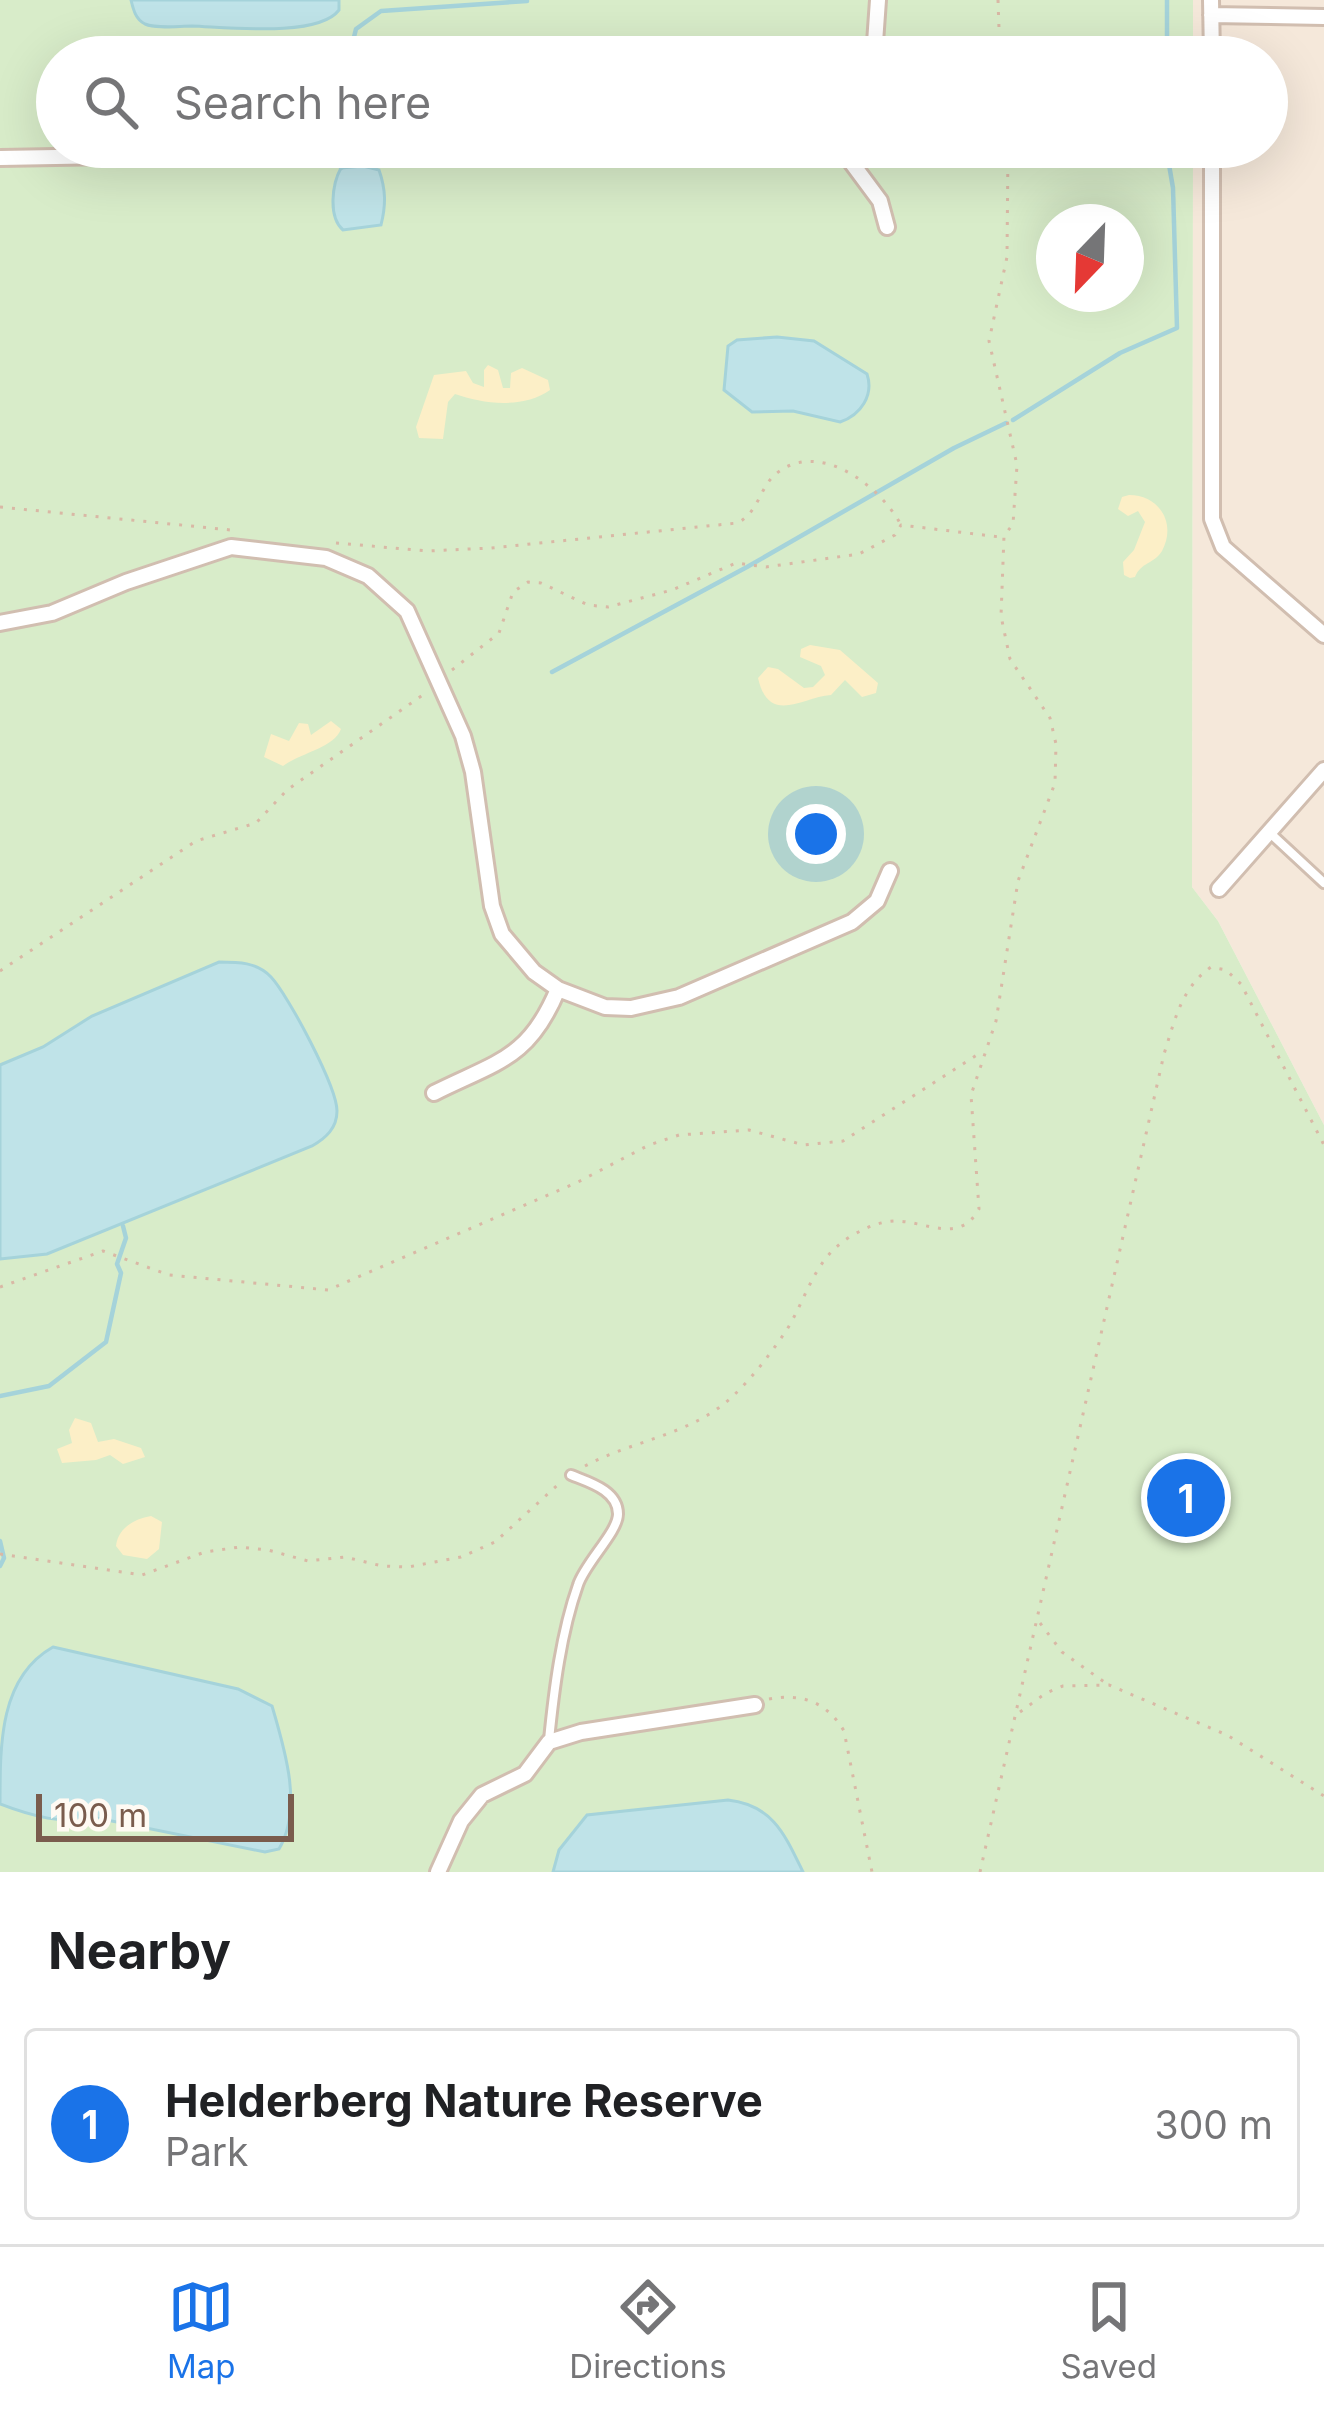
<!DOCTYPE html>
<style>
:root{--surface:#fff;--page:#f2f2f2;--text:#202124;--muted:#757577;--line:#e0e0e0;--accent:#1a73e8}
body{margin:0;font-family:Inter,sans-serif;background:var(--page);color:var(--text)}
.compass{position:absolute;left:1036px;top:204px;width:108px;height:108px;border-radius:50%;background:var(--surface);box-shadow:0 12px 48px #0002;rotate:203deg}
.scale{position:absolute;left:36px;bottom:30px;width:258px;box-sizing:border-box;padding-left:12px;border:6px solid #7a5c4d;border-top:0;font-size:33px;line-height:42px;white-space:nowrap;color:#7a5c4d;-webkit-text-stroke:9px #fffaf3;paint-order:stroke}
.you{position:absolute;left:816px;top:834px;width:42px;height:42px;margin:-30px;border:9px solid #fff;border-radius:50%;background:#1a73e8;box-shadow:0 0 0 18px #1a73e833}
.badge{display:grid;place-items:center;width:78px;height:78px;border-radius:50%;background:var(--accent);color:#fff;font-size:39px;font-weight:700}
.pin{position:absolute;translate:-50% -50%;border:6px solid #fff;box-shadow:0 3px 12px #0006}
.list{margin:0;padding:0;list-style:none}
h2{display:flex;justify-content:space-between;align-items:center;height:156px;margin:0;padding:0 48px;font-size:51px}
h2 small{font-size:39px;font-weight:400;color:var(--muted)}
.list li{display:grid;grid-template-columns:78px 1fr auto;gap:36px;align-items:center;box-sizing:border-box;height:192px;margin:0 24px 24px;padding:0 24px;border:3px solid var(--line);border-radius:12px}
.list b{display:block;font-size:45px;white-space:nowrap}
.list p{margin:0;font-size:39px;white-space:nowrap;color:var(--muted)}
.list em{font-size:39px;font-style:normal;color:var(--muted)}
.icon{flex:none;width:66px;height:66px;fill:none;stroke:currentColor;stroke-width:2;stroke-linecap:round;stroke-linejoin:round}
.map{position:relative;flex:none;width:1324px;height:1872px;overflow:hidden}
.search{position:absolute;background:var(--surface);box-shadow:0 12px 48px #0002;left:36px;right:36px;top:36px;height:132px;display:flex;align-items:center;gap:30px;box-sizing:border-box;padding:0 42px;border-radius:66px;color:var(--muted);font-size:45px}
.sheet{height:372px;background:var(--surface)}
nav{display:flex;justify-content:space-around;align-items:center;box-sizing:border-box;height:168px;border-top:3px solid var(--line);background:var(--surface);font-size:33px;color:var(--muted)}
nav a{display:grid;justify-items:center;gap:6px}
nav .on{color:var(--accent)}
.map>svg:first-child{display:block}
.residential{fill:#f5e8da}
.green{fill:#d8ecc9;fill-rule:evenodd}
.sand{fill:#fcefc7}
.water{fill:#bfe3e8;stroke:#a5d3da;stroke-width:3}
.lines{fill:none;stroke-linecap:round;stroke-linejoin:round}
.stream{stroke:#a5d3da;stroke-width:4.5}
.lane-casing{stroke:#d1beb0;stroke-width:14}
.street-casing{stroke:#d1beb0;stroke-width:20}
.path{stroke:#d9b8a5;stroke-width:3;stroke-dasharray:3 9;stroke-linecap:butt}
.lane{stroke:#fff;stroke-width:8}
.street{stroke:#fff;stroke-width:14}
</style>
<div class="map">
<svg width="1324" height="1872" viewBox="0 0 1324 1872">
<rect width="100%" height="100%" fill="#fdf6ec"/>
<!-- residential -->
<path class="residential" d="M1193 0H1324V1125L1218 921 1192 887 1193 147H1267V57H1193Z"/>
<!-- green -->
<path class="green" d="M0 0H1193V57H57V147H1193L1192 887 1218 921 1324 1125V1872H0ZM1054 222H1126V294H1054Z"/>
<!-- sand -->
<path class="sand" d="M488 365 498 370 503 388H510L511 373 522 368 548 380 550 390C523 409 483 404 455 394L448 402 443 439 419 438 416 427 434 375 466 371 473 383 484 387V370Z
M1129 495C1159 495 1177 523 1162 551 1154 564 1141 562 1135 577L1130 578 1124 575 1123 562 1134 550 1145 522 1138 511 1128 516 1118 509 1122 497Z
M810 645 840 650 878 683 876 693 862 697 845 680 831 695C802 697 769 726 758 678L768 667 778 669 804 688 813 687 825 675 821 666 800 657 801 649Z
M331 721 341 729C334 748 300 753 283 766L264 757 271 734 289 741 299 723 308 724 311 735Z
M75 1418 91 1423 98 1442 114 1439 141 1448 145 1457 123 1464 110 1455 96 1460 62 1463 57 1449 72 1443 69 1430Z
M151 1516 162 1522 159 1549 147 1559 123 1555 116 1546C118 1528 134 1519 151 1516Z"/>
<!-- water -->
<path class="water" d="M131 0H339V10C318 38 225 27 192 26 178 26 157 29 145 24 135 19 133 8 131 0Z
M363 166 379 170C386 190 386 205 381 225L343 230C328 217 332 184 341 168Z
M777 337 814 341 867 374C874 395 861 415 840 422L793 411 752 412 724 390 728 346 737 340Z
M219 962C238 962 257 962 271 977 288 995 337 1087 337 1111 337 1128 326 1138 312 1146L47 1254 0 1259V1065L43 1047 92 1016Z
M53 1647 238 1689 272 1706C285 1750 303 1808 279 1849L265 1852 97 1818C64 1825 31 1816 0 1804 0 1742 0 1677 53 1647Z
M728 1800C773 1805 785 1835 803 1872H553L559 1850 587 1815Z"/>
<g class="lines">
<!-- stream -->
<path class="stream" d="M1167 0V57
M349 57 356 29 381 11 527 1
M337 147 341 168
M1013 420 1120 353 1177 328 1173 188 1166 147
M552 672 747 567 954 448 1006 423
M0 1396 49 1386 106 1342 121 1273 117 1264 126 1238 123 1226
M0 1541 4 1558 0 1566"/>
<defs>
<path id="lane" d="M1270 833 1324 883
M549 1740C554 1690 561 1633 578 1585 585 1563 618 1532 618 1514 618 1490 588 1482 571 1475"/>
<path id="street" d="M1211 0 1212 57
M1211 15 1324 17
M874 57 878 0
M840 147 880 201 887 227
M1212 147V519L1223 547 1324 635
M0 158 167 155 226 147
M0 623 52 613 126 582 231 547 326 558 368 576 407 611 463 736 473 772 492 906 502 934 534 972 558 989 605 1007 631 1008 679 997 852 922 877 901 890 871
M1219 889 1324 770
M434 1093C498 1061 529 1059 558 989
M438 1872 461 1821 482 1795 525 1774 549 1742 581 1732 755 1705"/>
</defs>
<!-- lane casing -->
<use href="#lane" class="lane-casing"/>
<!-- street casing -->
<use href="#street" class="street-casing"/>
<!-- path -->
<path class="path" d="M998 0 1000 57
M0 507 231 530
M336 543 428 551 491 548 737 523C759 513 759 487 777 473 820 439 881 487 901 525
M452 670 499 633 513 592 528 582 541 583 588 605 608 607 672 590 736 563 766 567 859 554 895 535 901 525 1000 537
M0 971 196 841 256 823 287 790 427 692
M0 1287 103 1251 169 1275 328 1290 578 1182 649 1145 679 1135 749 1130 804 1145 843 1141 980 1053
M585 1466C633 1440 693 1435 734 1395 753 1377 771 1353 786 1331 808 1296 814 1257 853 1235 867 1227 881 1221 897 1221 927 1222 960 1244 979 1209L971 1095 996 1021 1018 881 1055 783 1056 744 1050 718 1010 659 1001 616 1004 536 1013 524 1017 465 989 341 1007 257 1008 147
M0 1554 142 1575 205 1552 240 1547 268 1550 308 1561 345 1557 382 1566 408 1567 461 1557 495 1542 562 1481
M1040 1623 1062 1652 1107 1684
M769 1699C802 1693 827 1702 844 1731L872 1872
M1020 1712 1046 1693 1063 1686 1109 1685 1227 1735 1324 1796
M980 1872 1164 1054C1175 1020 1181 988 1211 967L1226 970 1241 984 1324 1145"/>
<!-- lane -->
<use href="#lane" class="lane"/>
<!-- street -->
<use href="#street" class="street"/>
</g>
</svg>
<svg class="compass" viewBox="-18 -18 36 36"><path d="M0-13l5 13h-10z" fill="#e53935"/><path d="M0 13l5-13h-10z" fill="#757577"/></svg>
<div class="scale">100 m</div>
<div class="you"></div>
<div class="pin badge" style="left:1186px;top:1498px">1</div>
<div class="search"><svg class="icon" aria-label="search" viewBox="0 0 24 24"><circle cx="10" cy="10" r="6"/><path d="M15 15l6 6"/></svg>Search here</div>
</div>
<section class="sheet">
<h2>Nearby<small></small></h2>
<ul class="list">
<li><span class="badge">1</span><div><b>Helderberg Nature Reserve</b><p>Park</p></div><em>300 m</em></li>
</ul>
</section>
<nav>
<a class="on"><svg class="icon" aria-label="map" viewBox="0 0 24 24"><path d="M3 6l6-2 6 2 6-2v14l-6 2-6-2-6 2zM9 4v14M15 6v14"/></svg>Map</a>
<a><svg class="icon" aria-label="directions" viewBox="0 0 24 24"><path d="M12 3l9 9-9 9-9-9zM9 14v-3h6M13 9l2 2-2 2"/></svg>Directions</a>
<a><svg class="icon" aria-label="saved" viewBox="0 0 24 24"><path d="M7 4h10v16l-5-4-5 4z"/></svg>Saved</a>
</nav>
